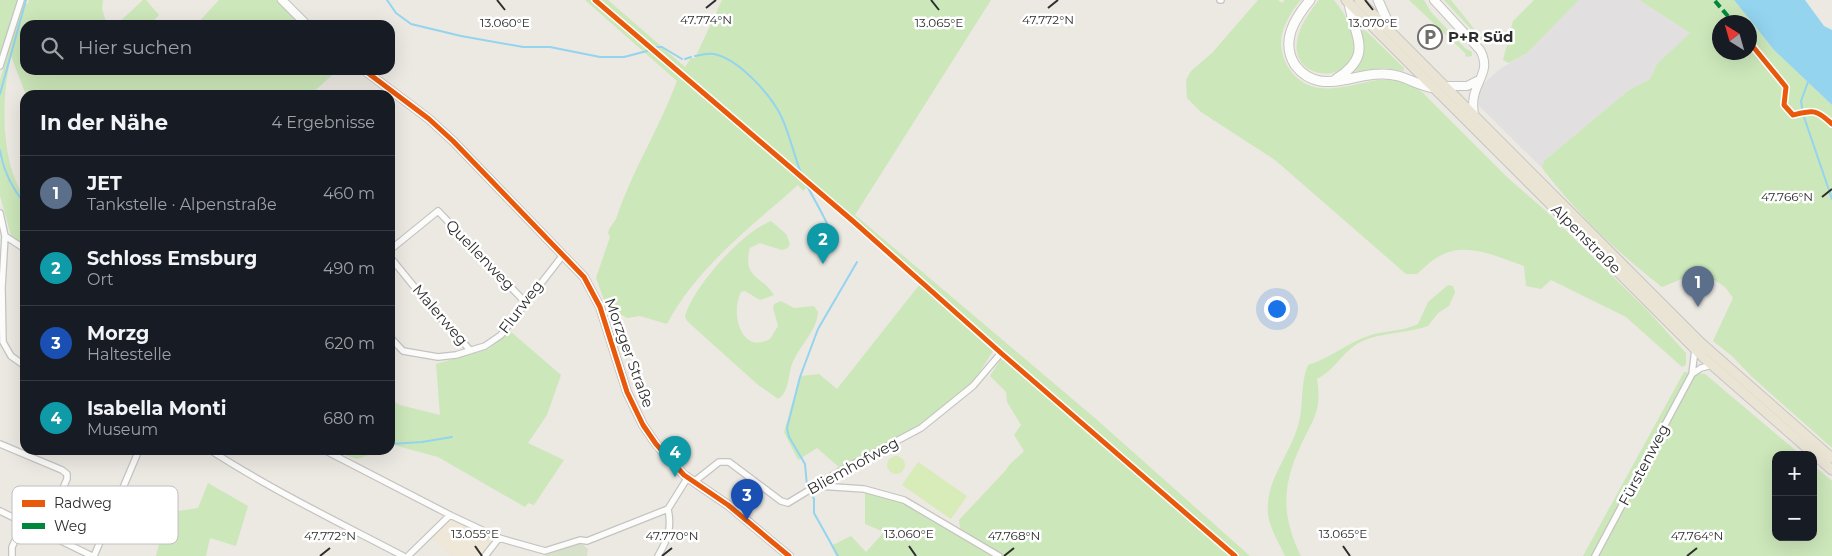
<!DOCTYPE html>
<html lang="de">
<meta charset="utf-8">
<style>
:root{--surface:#171b24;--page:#242831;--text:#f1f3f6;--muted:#9ea1a6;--line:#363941;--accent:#706e6c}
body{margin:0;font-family:Montserrat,sans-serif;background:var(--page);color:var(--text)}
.controls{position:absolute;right:15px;bottom:15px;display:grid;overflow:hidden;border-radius:10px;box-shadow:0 5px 20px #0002}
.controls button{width:45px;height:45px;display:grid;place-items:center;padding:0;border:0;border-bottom:1px solid var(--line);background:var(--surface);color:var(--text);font:25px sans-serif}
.compass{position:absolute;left:1712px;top:15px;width:45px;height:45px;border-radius:50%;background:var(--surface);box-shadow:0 5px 20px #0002;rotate:323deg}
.you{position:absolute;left:1276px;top:308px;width:18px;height:18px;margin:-12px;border:4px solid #fff;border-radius:50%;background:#1a73e8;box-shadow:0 0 0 8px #1a73e833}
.badge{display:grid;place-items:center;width:32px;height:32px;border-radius:50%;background:var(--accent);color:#fff;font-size:16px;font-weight:700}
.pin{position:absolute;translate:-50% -41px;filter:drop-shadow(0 1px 2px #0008)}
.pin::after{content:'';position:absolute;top:26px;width:18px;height:15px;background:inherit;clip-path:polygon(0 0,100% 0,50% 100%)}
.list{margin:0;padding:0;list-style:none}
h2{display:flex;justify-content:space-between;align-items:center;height:65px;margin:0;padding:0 20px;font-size:21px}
h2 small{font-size:16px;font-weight:400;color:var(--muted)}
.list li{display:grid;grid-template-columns:32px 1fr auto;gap:15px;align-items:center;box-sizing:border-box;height:75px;padding:0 20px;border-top:1px solid var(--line)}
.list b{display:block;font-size:19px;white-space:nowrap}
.list p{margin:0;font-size:16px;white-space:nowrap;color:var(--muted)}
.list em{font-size:16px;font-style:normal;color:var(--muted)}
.icon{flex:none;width:28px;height:28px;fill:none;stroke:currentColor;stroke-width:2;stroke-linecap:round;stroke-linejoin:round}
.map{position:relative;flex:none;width:1832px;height:556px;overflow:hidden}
.search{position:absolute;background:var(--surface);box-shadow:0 5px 20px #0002;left:20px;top:20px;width:375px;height:55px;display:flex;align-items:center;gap:12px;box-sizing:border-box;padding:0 18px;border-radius:15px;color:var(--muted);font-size:19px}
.panel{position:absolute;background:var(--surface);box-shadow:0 5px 20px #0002;left:20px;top:90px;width:375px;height:365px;border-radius:15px}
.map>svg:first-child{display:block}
.industrial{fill:#e2dfe1}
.education{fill:#efe7d7}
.green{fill:#cce7ba;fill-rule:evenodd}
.cemetery{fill:#d7e0c9}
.pitch{fill:#d7ecb8}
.water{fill:#94d4ef}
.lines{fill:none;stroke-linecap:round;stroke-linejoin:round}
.stream{stroke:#94d4ef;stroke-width:2}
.minor-casing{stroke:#c5c4c3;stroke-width:8}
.tertiary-casing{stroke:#c5c4c3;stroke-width:10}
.secondary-casing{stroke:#c5c4c3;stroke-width:11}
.primary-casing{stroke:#c6c5c3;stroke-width:11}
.minor{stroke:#fcfcfb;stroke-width:5.5}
.tertiary{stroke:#fcfcfb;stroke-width:8}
.secondary{stroke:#fcfcfb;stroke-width:9}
.primary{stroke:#e9e4d4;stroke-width:9}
.quiet{stroke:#00873e;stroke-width:4;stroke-dasharray:8 4;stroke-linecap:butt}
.cycleway-casing{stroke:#fff;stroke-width:8}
.cycleway{stroke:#e8590c;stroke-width:5}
.ticks{fill:none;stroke:#2d2d2d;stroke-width:2}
.labels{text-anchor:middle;stroke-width:5;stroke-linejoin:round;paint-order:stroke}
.poi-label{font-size:15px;font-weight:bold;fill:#2d2d2d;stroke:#fff;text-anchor:start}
.street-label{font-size:15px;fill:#2d2d2d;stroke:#fff}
.key{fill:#fff;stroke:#c0c0c0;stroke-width:1}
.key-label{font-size:14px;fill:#2d2d2d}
.ticks-label{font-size:12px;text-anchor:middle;fill:#2d2d2d;stroke:#fff;stroke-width:5;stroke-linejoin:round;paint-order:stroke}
</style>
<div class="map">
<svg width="1832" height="556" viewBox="0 0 1832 556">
<rect width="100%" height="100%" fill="#ece8e2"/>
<!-- industrial -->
<path class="industrial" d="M1579 0H1639L1690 33 1657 64 1650 79 1629 90 1544 161 1542 168 1478 105 1479 88 1500 69 1527 53Z"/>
<!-- education -->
<path class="education" d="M450 519 489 538 490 545 482 556H452L432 538Z"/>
<!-- green -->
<path class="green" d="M0 0H18L0 58Z
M29 0H103L102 9 107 25H25V70H338L310 95H26L11 56C1 100 0 161 25 198V247L12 239 0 196V80L23 2 28 4Z
M143 0H146L159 15 150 25H116Z
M219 0H277L302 25H196Z
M585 0H595L808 186 803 191 798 185C751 227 697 267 667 324L640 316 627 318 622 315 610 316 596 278 610 237 608 233C610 225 615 223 617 216 633 169 660 127 677 81Z
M600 0H608L685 67 691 58H695L722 0H991L855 215 1096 419 1250 556H1239Z
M1258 0H1278L1282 3 1285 0H1301C1293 9 1285 22 1282 34 1277 58 1294 85 1319 88 1358 92 1385 64 1423 93L1508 178 1546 211 1648 311 1686 353V365L1682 367 1626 317 1551 280 1541 289 1526 286 1524 266C1497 257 1465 240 1438 257 1430 261 1423 269 1417 274H1406L1275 160 1201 112 1187 98 1186 80 1191 71 1212 53Z
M1319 0H1334C1412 98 1237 98 1319 0Z
M1409 0H1424L1431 12 1465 48 1472 52V56L1466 57 1465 53Z
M1444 0H1451L1480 36 1494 31 1492 41 1489 43 1483 42Z
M1534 0H1579L1527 53 1509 63 1503 60 1513 21Z
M1639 0H1734L1774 50 1832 105V448L1750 375 1732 356 1713 341 1733 298 1725 287 1701 271 1662 287C1617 252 1577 214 1542 168L1544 161 1629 90 1650 79 1657 64 1690 33ZM1720 22H1750V52H1720Z
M1365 30 1404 68V71L1384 68 1353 72 1363 53 1361 31Z
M771 221 786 234 790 244 788 248 782 250 760 243 750 248C742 278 761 275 774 295L760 300 745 291 741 292C730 313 741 355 770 339L778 326 773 308 774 304 781 301 794 308 814 306 818 312C817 331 799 346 792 364 788 375 789 393 778 399L757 384 687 321 685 316C694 286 742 232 771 221Z
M920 284 993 351 974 381 928 421 840 468 817 448 798 460 784 432 800 376 819 374 837 389Z
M1448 285 1453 286 1455 292 1449 306 1438 313 1428 326C1406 334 1377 332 1357 344 1341 354 1334 371 1317 379 1322 411 1314 417 1301 445 1282 485 1281 516 1301 556H1285C1280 545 1272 532 1269 520 1262 485 1287 460 1297 429 1305 408 1299 387 1308 365 1331 358 1347 343 1368 336 1385 330 1402 332 1418 324L1428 302Z
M510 331 561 375 547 415 528 443 564 460 534 505 528 503 525 507 438 457 390 444V399L400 405 440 415 436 364 489 349Z
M1002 357 1232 556H836L831 546 851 536 866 552 884 532 865 524V490L909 503 957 532 960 528 959 520 1006 470C1011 461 1018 458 1024 451L1014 435 1021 425 1007 402 1006 392 990 376Z
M1684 372 1705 374 1801 455H1776V537H1813V465L1832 481V556H1583Z
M330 450H383L357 459Z
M208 483 248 506 236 546 210 538 206 556H156L160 540 135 539 108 527 116 507 120 505 152 515 198 508Z"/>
<!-- cemetery -->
<path class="cemetery" d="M582 544 588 549 587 556H544L573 545Z"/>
<!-- pitch -->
<path class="pitch" d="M887 465a9 9 0 1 1 18 0a9 9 0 1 1-18 0Z
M918 462 967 496 951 519 902 485Z"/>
<!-- water -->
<path class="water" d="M1734 0H1805L1824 26 1832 30V105L1774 50Z"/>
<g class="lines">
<!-- stream -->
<path class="stream" d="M387 0 396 13 411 24 461 36 523 47H550L600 57H624L647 51
M657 47H662L682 59
M695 56C701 55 708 53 714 54 739 59 772 96 782 118 790 136 794 155 801 173 809 192 821 209 829 228
M685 59 691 57
M1808 82 1801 101 1803 114 1832 199
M0 94 26 0
M0 150C3 170 12 188 25 204
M390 444 422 442 452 437
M838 556 814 513V499L807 486 805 464 789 437 787 428 800 377 818 329 857 262"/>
<defs>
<path id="minor" d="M1220 0H1221
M0 66 21 0
M0 213 5 236 2 288 3 342 11 356 25 366
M5 236 25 249
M390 250 438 211 525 302
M390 257 425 300 470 350
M390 337 403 351 438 357 456 355 485 346 501 335 563 255
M1692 374 1701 368 1712 365
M0 444 62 470 67 474V479L43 533
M210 450C272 490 338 522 403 556
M324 450 450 515 499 538 545 551 580 540 587 541 668 509 688 477
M695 481 719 462H729L781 501 788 503 842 470 921 428 973 386 1001 353
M819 486 864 489 904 500 999 556
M0 511 92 556
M12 556V547L23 524
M94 556 139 450
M408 556 450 515
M485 556 499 538
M658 556C668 539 672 528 668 509
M1595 556 1692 374 1695 349"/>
<path id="tertiary" d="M282 0 307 25
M1434 0 1480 50C1494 75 1468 83 1474 114
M364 70 429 119 453 141 584 277 600 307 627 392 643 425 656 444 684 475 728 505 789 556
M1445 86H1467L1477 81"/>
<path id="secondary" d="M1310 0C1295 18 1280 41 1295 65 1301 73 1309 79 1320 81 1340 84 1360 74 1380 74 1405 73 1415 86 1435 88
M1378 0 1386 18V25
M1336 79C1374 55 1355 39 1349 3"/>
<path id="primary" d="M1346 0 1704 358 1832 470
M1359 0 1701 343 1832 458"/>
</defs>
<!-- minor casing -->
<use href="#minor" class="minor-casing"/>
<!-- tertiary casing -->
<use href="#tertiary" class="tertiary-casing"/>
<!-- secondary casing -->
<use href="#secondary" class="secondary-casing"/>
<!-- primary casing -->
<use href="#primary" class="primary-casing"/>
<!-- minor -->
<use href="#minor" class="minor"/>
<!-- tertiary -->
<use href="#tertiary" class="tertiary"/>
<!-- secondary -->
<use href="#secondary" class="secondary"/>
<!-- primary -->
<use href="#primary" class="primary"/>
<!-- quiet -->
<path class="quiet" d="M1715 1 1733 22"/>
<defs>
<path id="cycleway" d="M595 0 854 222 1001 353 1235 556
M1750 43 1786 87 1784 105 1793 115C1814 110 1816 109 1832 124
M364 70 429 119 453 141 584 277 600 307 627 392 643 425 656 444 684 475 728 505 789 556"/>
</defs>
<!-- cycleway casing -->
<use href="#cycleway" class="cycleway-casing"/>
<!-- cycleway -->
<use href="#cycleway" class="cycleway"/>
</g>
<!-- ticks -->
<path class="ticks" d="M497 0 505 10M931 0 939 10M1365 0 1373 10M706 8 716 0M1048 8 1058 0M1822 197 1832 189M475 546 482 556M909 546 916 556M1343 546 1350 556M320 556 330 548M662 556 672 548M1004 556 1014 548M1687 556 1697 548"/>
<!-- icons -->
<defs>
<symbol id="parking-ring" viewBox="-11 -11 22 22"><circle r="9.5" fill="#fff" stroke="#706e6c" stroke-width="1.5"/><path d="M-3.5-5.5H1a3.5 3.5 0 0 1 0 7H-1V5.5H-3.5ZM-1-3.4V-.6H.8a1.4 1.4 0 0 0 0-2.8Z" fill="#706e6c"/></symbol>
</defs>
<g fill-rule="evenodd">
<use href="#parking-ring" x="1416" y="23" width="28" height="28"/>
</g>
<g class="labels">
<!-- poi labels -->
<g class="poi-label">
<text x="1448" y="42">P+R Süd</text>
</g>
<!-- street labels -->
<g class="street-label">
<text transform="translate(1586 239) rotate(45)" y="5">Alpenstraße</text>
<text transform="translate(480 255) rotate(46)" y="5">Quellenweg</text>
<text transform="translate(521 307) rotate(-53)" y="5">Flurweg</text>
<text transform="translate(440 315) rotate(49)" y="5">Malerweg</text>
<text transform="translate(629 353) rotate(70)" y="5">Morzger Straße</text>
<text transform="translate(1644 465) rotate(-62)" y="5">Fürstenweg</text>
<text transform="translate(853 466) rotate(-29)" y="5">Bliemhofweg</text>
</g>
</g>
<!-- legend -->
<rect x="12" y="486" width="166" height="58" rx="8" class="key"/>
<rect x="22" y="500" width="23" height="7" fill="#e8590c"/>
<rect x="22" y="523" width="23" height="6" fill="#00873e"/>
<g class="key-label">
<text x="54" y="508">Radweg</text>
<text x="54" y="531">Weg</text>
</g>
<g class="ticks-label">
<text x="706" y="24">47.774°N</text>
<text x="1048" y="24">47.772°N</text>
<text x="505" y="27">13.060°E</text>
<text x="939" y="27">13.065°E</text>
<text x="1373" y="27">13.070°E</text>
<text x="1787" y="201">47.766°N</text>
<text x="475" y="538">13.055°E</text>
<text x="909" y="538">13.060°E</text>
<text x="1343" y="538">13.065°E</text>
<text x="330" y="540">47.772°N</text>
<text x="672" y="540">47.770°N</text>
<text x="1014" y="540">47.768°N</text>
<text x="1697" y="540">47.764°N</text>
</g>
</svg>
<div class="controls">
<button>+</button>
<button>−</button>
</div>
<svg class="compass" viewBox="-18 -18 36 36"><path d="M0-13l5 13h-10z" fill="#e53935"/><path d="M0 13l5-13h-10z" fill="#9ea1a6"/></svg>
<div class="you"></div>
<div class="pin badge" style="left:1698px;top:307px;background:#5c6f8a">1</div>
<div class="pin badge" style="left:823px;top:264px;background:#0f9aa8">2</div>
<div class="pin badge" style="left:747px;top:520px;background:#1a4fb4">3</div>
<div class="pin badge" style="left:675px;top:477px;background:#0f9aa8">4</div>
<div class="search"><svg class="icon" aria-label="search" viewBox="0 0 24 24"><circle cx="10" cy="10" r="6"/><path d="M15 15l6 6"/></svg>Hier suchen</div>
<section class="panel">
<h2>In der Nähe<small>4 Ergebnisse</small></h2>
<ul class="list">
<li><span class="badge" style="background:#5c6f8a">1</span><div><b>JET</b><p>Tankstelle · Alpenstraße</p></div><em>460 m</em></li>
<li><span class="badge" style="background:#0f9aa8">2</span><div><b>Schloss Emsburg</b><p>Ort</p></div><em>490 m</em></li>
<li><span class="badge" style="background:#1a4fb4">3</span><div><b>Morzg</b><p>Haltestelle</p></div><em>620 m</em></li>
<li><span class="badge" style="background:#0f9aa8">4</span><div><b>Isabella Monti</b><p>Museum</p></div><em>680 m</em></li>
</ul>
</section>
</div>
